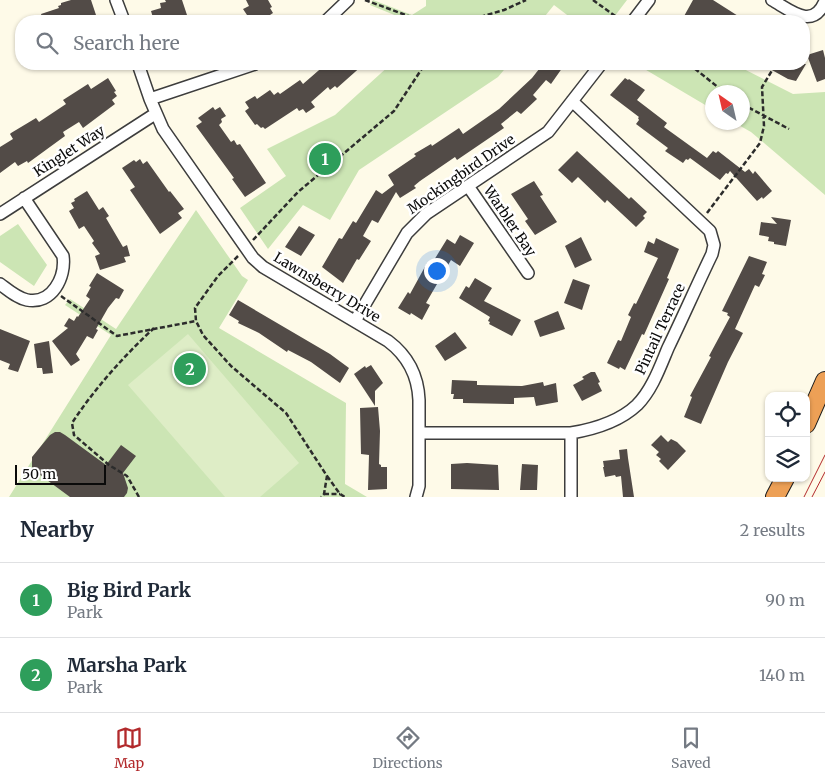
<!DOCTYPE html>
<style>
:root{--surface:#fff;--page:#f2f2f3;--text:#1f2937;--muted:#747a83;--line:#e0e1e3;--accent:#b22a2c}
body{margin:0;font-family:Merriweather,serif;background:var(--page);color:var(--text)}
.controls{position:absolute;right:15px;bottom:15px;display:grid;overflow:hidden;border-radius:10px;box-shadow:0 1px 4px #0004}
.controls button{width:45px;height:45px;display:grid;place-items:center;padding:0;border:0;border-bottom:1px solid var(--line);background:var(--surface);color:var(--text);font:25px sans-serif}
.compass{position:absolute;left:705px;top:85px;width:45px;height:45px;border-radius:50%;background:var(--surface);box-shadow:0 1px 4px #0004;rotate:326deg}
.scale{position:absolute;left:15px;bottom:12px;width:91px;box-sizing:border-box;padding-left:5px;border:2px solid #0a0a0a;border-top:0;font-size:14px;line-height:18px;white-space:nowrap;color:#0a0a0a;-webkit-text-stroke:4px #fff;paint-order:stroke}
.you{position:absolute;left:436px;top:270px;width:18px;height:18px;margin:-12px;border:4px solid #fff;border-radius:50%;background:#1a73e8;box-shadow:0 0 0 8px #1a73e833}
.badge{display:grid;place-items:center;width:32px;height:32px;border-radius:50%;background:var(--accent);color:#fff;font-size:16px;font-weight:700}
.pin{position:absolute;translate:-50% -50%;border:2px solid #fff;box-shadow:0 1px 5px #0006}
.list{margin:0;padding:0;list-style:none}
h2{display:flex;justify-content:space-between;align-items:center;height:65px;margin:0;padding:0 20px;font-size:21px}
h2 small{font-size:16px;font-weight:400;color:var(--muted)}
.list li{display:grid;grid-template-columns:32px 1fr auto;gap:15px;align-items:center;box-sizing:border-box;height:75px;padding:0 20px;border-top:1px solid var(--line)}
.list b{display:block;font-size:19px;white-space:nowrap}
.list p{margin:0;font-size:16px;white-space:nowrap;color:var(--muted)}
.list em{font-size:16px;font-style:normal;color:var(--muted)}
.icon{flex:none;width:28px;height:28px;fill:none;stroke:currentColor;stroke-width:2;stroke-linecap:round;stroke-linejoin:round}
.map{position:relative;flex:none;width:825px;height:497px;overflow:hidden}
.search{position:absolute;background:var(--surface);box-shadow:0 1px 4px #0004;left:15px;right:15px;top:15px;height:55px;display:flex;align-items:center;gap:12px;box-sizing:border-box;padding:0 18px;border-radius:20px;color:var(--muted);font-size:19px}
.sheet{height:215px;background:var(--surface)}
nav{display:flex;justify-content:space-around;align-items:center;box-sizing:border-box;height:70px;border-top:1px solid var(--line);background:var(--surface);font-size:14px;color:var(--muted)}
nav a{display:grid;justify-items:center;gap:2px}
nav .on{color:var(--accent)}
.map>svg:first-child{display:block}
.green{fill:#cce5b4}
.pitch{fill:#deedc6}
.building{fill:#524b47}
.lines{fill:none;stroke-linecap:round;stroke-linejoin:round}
.minor-casing{stroke:#3d3d3d;stroke-width:14}
.highway-casing{stroke:#1b1b1b;stroke-width:20}
.path{stroke:#2c2c2c;stroke-width:2.5;stroke-dasharray:5 2.5;stroke-linecap:butt}
.minor{stroke:#fff;stroke-width:11}
.highway{stroke:#eda056;stroke-width:18}
.tram{stroke:#b22a2c;stroke-width:1}
.labels{text-anchor:middle;stroke-width:5;stroke-linejoin:round;paint-order:stroke}
.street-label{font-size:14px;fill:#0a0a0a;stroke:#fff}
</style>
<div class="map">
<svg width="825" height="497" viewBox="0 0 825 497">
<rect width="100%" height="100%" fill="#fefae8"/>
<!-- green -->
<path class="green" d="M373 0 412 15 426 6V0H627L611 21H575L554 5 541 21H409L370 5Z
M391 64H509L498 77 359 170 330 220 303 205 268 249 240 208 286 176 267 149 335 115Z
M636 64H734L793 94 825 92V195L751 132 735 123 742 122V92H712V109Z
M196 210 242 276 248 280 219 328 346 403 345 484 367 497H9L111 335 65 305 70 299 116 329Z
M18 224 47 265 34 286 0 262V236Z"/>
<!-- pitch -->
<path class="pitch" d="M188 334 299 463 260 497H225L128 385Z"/>
<!-- building -->
<path class="building" d="M71 0H91L96 15 80 21H43L41 14 59 8 58 6 61 5V3Z
M165 0H182L189 21H154L151 11 161 8 160 3 166 2Z
M246 0H268L272 7 270 8 273 13 270 15 274 21H251L243 9 249 6Z
M693 0H713L746 21H688L683 18Z
M823 50 825 58V79L817 82 807 55Z
M326 64H364L337 88 335 86 330 90 328 87 311 102 315 107 306 113 303 109 299 111 297 108 265 129 263 127 261 128 257 124 255 125 245 111 249 108 245 102 255 96 257 99 270 90 274 95 278 92 280 94 300 80 303 84Z
M543 64H565L551 84 546 80 533 95 537 99 521 114 517 111 501 124 504 128 457 160 455 157 420 181 414 186 416 188 400 198 396 192 378 223 372 220 363 236 371 241 359 260 357 259 343 283 322 267 339 238 342 239 353 221 356 223 376 190 382 194 394 185 388 175 416 156 414 154 431 144 432 146 459 128 463 134 499 109 532 78Z
M761 64H806L796 81 788 79Z
M108 78 116 91 114 92 117 96 112 100 115 104 83 128 79 122 63 132 65 136 28 163 27 161 18 166 15 162 0 173V147L13 139 10 134 11 133 36 118 39 122 66 104 63 100 88 84 91 89Z
M625 78 628 80 629 79 645 90 637 100 667 123 664 127 707 158 713 151 716 153 718 151 745 172 749 169 753 174 755 171 772 191 763 199 762 197 757 201 730 171 728 174 726 173 720 180 690 158 688 160 686 159 683 163 665 151 668 148 636 124 639 120 638 118 639 117 610 95Z
M213 107 215 110 220 107 226 116 221 119 222 122 219 125 231 142 234 140 237 145 240 144 266 183 245 197 232 179 234 178 196 126 202 122 198 118Z
M577 151 629 199 631 197 647 212 643 216 645 218 636 227 607 200 605 203 578 177 572 183 558 170Z
M140 159 143 164 147 161 169 192 170 191 184 209 178 213 182 218 160 234 130 190 135 187 122 168 134 160 136 162Z
M534 181 543 195 540 196 557 222 535 235 525 221 528 219 511 194Z
M87 191 99 210 103 207 109 216 106 218 123 247 127 245 130 256 124 257 126 262 100 270 95 256 100 254 92 243 94 241 84 226 79 229 69 211 74 208 71 203 75 201 74 199Z
M771 217 791 220 786 246 774 244V242L768 241 769 237 759 235 761 222 777 224Z
M299 226 315 235 301 256 285 247Z
M460 235 474 243 460 266 451 260 426 303 430 305 422 320 411 313 410 315 398 308 408 292 410 294 427 263 431 265 447 239 455 244Z
M581 237 592 260 575 268 565 246Z
M656 238 679 249 667 278 669 279 644 335 642 334 625 370 620 367 619 369 607 363 618 340 621 341 631 317 628 315 634 303 636 304 658 258 644 252 648 241 654 244Z
M749 256 767 262 762 274 765 275 759 287 755 285 735 329 743 333 728 362 701 424 684 417 692 397 690 396 711 357 709 356 730 317 727 315 728 313 722 311Z
M97 273 124 290 119 299 116 298 108 308 96 329 98 330 93 339 87 336 76 354 80 360 71 366 52 341 68 328 64 326 69 318 74 321 77 316 78 317 90 299 86 296 91 287 89 286Z
M475 278 492 288 484 301 521 320 512 336 489 324 490 322 488 321 490 317 459 298 466 286 469 288Z
M573 279 590 285 582 310 564 303Z
M238 300 330 354 349 368 340 383 311 362 288 350 287 352 259 333 238 323 239 321 229 315Z
M558 311 565 329 540 337 534 321Z
M0 329 30 341 18 372 8 369 10 364 0 360Z
M455 332 467 348 445 361 435 346Z
M49 341 53 373 43 374 42 368H37L34 344Z
M371 365 383 383 375 391V406L354 374 365 366 366 368Z
M591 372H595L600 382 598 383 602 391 582 401 573 385 584 379 582 377Z
M452 380 477 381V385L522 386 543 382 544 386 556 383 558 402 536 406 534 397 514 398V404L463 403V399H453L454 394H451Z
M378 407 380 431 379 464 381 465V467H387V489L368 490 369 455 361 454 360 408Z
M55 432H60L65 435 106 465 121 445 136 456 123 473 128 488 127 493 124 497H70L36 472 32 467V457L50 435Z
M661 435 668 442 671 439 677 442 686 451 668 470 659 461 661 459 656 455 659 452 651 445Z
M627 449 628 458 634 497H623L621 476 616 477 615 475 605 477 603 467H604L603 461 620 459 619 450Z
M467 463 498 465 499 490 451 489V464Z
M522 464 538 465 537 490H520Z"/>
<g class="lines">
<defs>
<path id="minor" d="M116 0 124 21
M772 0C790 10 813 31 825 1
M326 21 348 0
M633 21 649 0
M138 64 150 99 163 129 253 258 263 267 388 341C408 356 418 376 419 400V486L416 497
M150 99 255 64
M468 186 528 273
M0 214 155 114
M0 284C8 290 17 298 27 300 52 305 66 277 63 256L24 198
M355 321 407 233 426 214 548 132 601 64
M419 433H571C595 429 619 422 637 405 652 390 660 367 668 348 683 317 697 285 712 254L714 245 710 231 572 101
M571 497V433"/>
<path id="highway" d="M806 424 825 381
M775 497 785 478"/>
</defs>
<!-- minor casing -->
<use href="#minor" class="minor-casing"/>
<!-- highway casing -->
<use href="#highway" class="highway-casing"/>
<!-- path -->
<path class="path" d="M365 0 422 21
M593 0 622 21
M466 21 504 10 526 0
M689 64 724 92
M742 104 789 129
M707 213 760 143 764 126 762 87 776 64
M253 240 298 192 394 111 425 64
M238 256 218 276 195 308 196 321 203 335 231 366 286 413 327 476 324 494 321 497
M61 296 117 336 196 321
M327 476 340 494 345 497
M324 494H340
M139 497 127 476 109 465 74 435 72 423C95 388 123 357 154 328"/>
<!-- minor -->
<use href="#minor" class="minor"/>
<!-- highway -->
<use href="#highway" class="highway"/>
<!-- tram -->
<path class="tram" d="M804 497 825 455
M812 497 825 472"/>
</g>
<g class="labels">
<!-- street labels -->
<g class="street-label">
<text transform="translate(69 151) rotate(-33)" y="5">Kinglet Way</text>
<text transform="translate(461 174) rotate(-35)" y="5">Mockingbird Drive</text>
<text transform="translate(510 221) rotate(56)" y="5">Warbler Bay</text>
<text transform="translate(327 287) rotate(31)" y="5">Lawnsberry Drive</text>
<text transform="translate(660 329) rotate(-65)" y="5">Pintail Terrace</text>
</g>
</g>
</svg>
<div class="controls">
<button><svg class="icon" aria-label="locate" viewBox="0 0 24 24"><circle cx="12" cy="12" r="6"/><path d="M12 2v4M12 18v4M2 12h4M18 12h4"/></svg></button>
<button><svg class="icon" aria-label="layers" viewBox="0 0 24 24"><path d="M12 4l9 5-9 5-9-5zM3 14l9 5 9-5"/></svg></button>
</div>
<svg class="compass" viewBox="-18 -18 36 36"><path d="M0-13l5 13h-10z" fill="#e53935"/><path d="M0 13l5-13h-10z" fill="#747a83"/></svg>
<div class="scale">50 m</div>
<div class="you"></div>
<div class="pin badge" style="left:325px;top:159px;background:#2e9e5b">1</div>
<div class="pin badge" style="left:190px;top:369px;background:#2e9e5b">2</div>
<div class="search"><svg class="icon" aria-label="search" viewBox="0 0 24 24"><circle cx="10" cy="10" r="6"/><path d="M15 15l6 6"/></svg>Search here</div>
</div>
<section class="sheet">
<h2>Nearby<small>2 results</small></h2>
<ul class="list">
<li><span class="badge" style="background:#2e9e5b">1</span><div><b>Big Bird Park</b><p>Park</p></div><em>90 m</em></li>
<li><span class="badge" style="background:#2e9e5b">2</span><div><b>Marsha Park</b><p>Park</p></div><em>140 m</em></li>
</ul>
</section>
<nav>
<a class="on"><svg class="icon" aria-label="map" viewBox="0 0 24 24"><path d="M3 6l6-2 6 2 6-2v14l-6 2-6-2-6 2zM9 4v14M15 6v14"/></svg>Map</a>
<a><svg class="icon" aria-label="directions" viewBox="0 0 24 24"><path d="M12 3l9 9-9 9-9-9zM9 14v-3h6M13 9l2 2-2 2"/></svg>Directions</a>
<a><svg class="icon" aria-label="saved" viewBox="0 0 24 24"><path d="M7 4h10v16l-5-4-5 4z"/></svg>Saved</a>
</nav>
